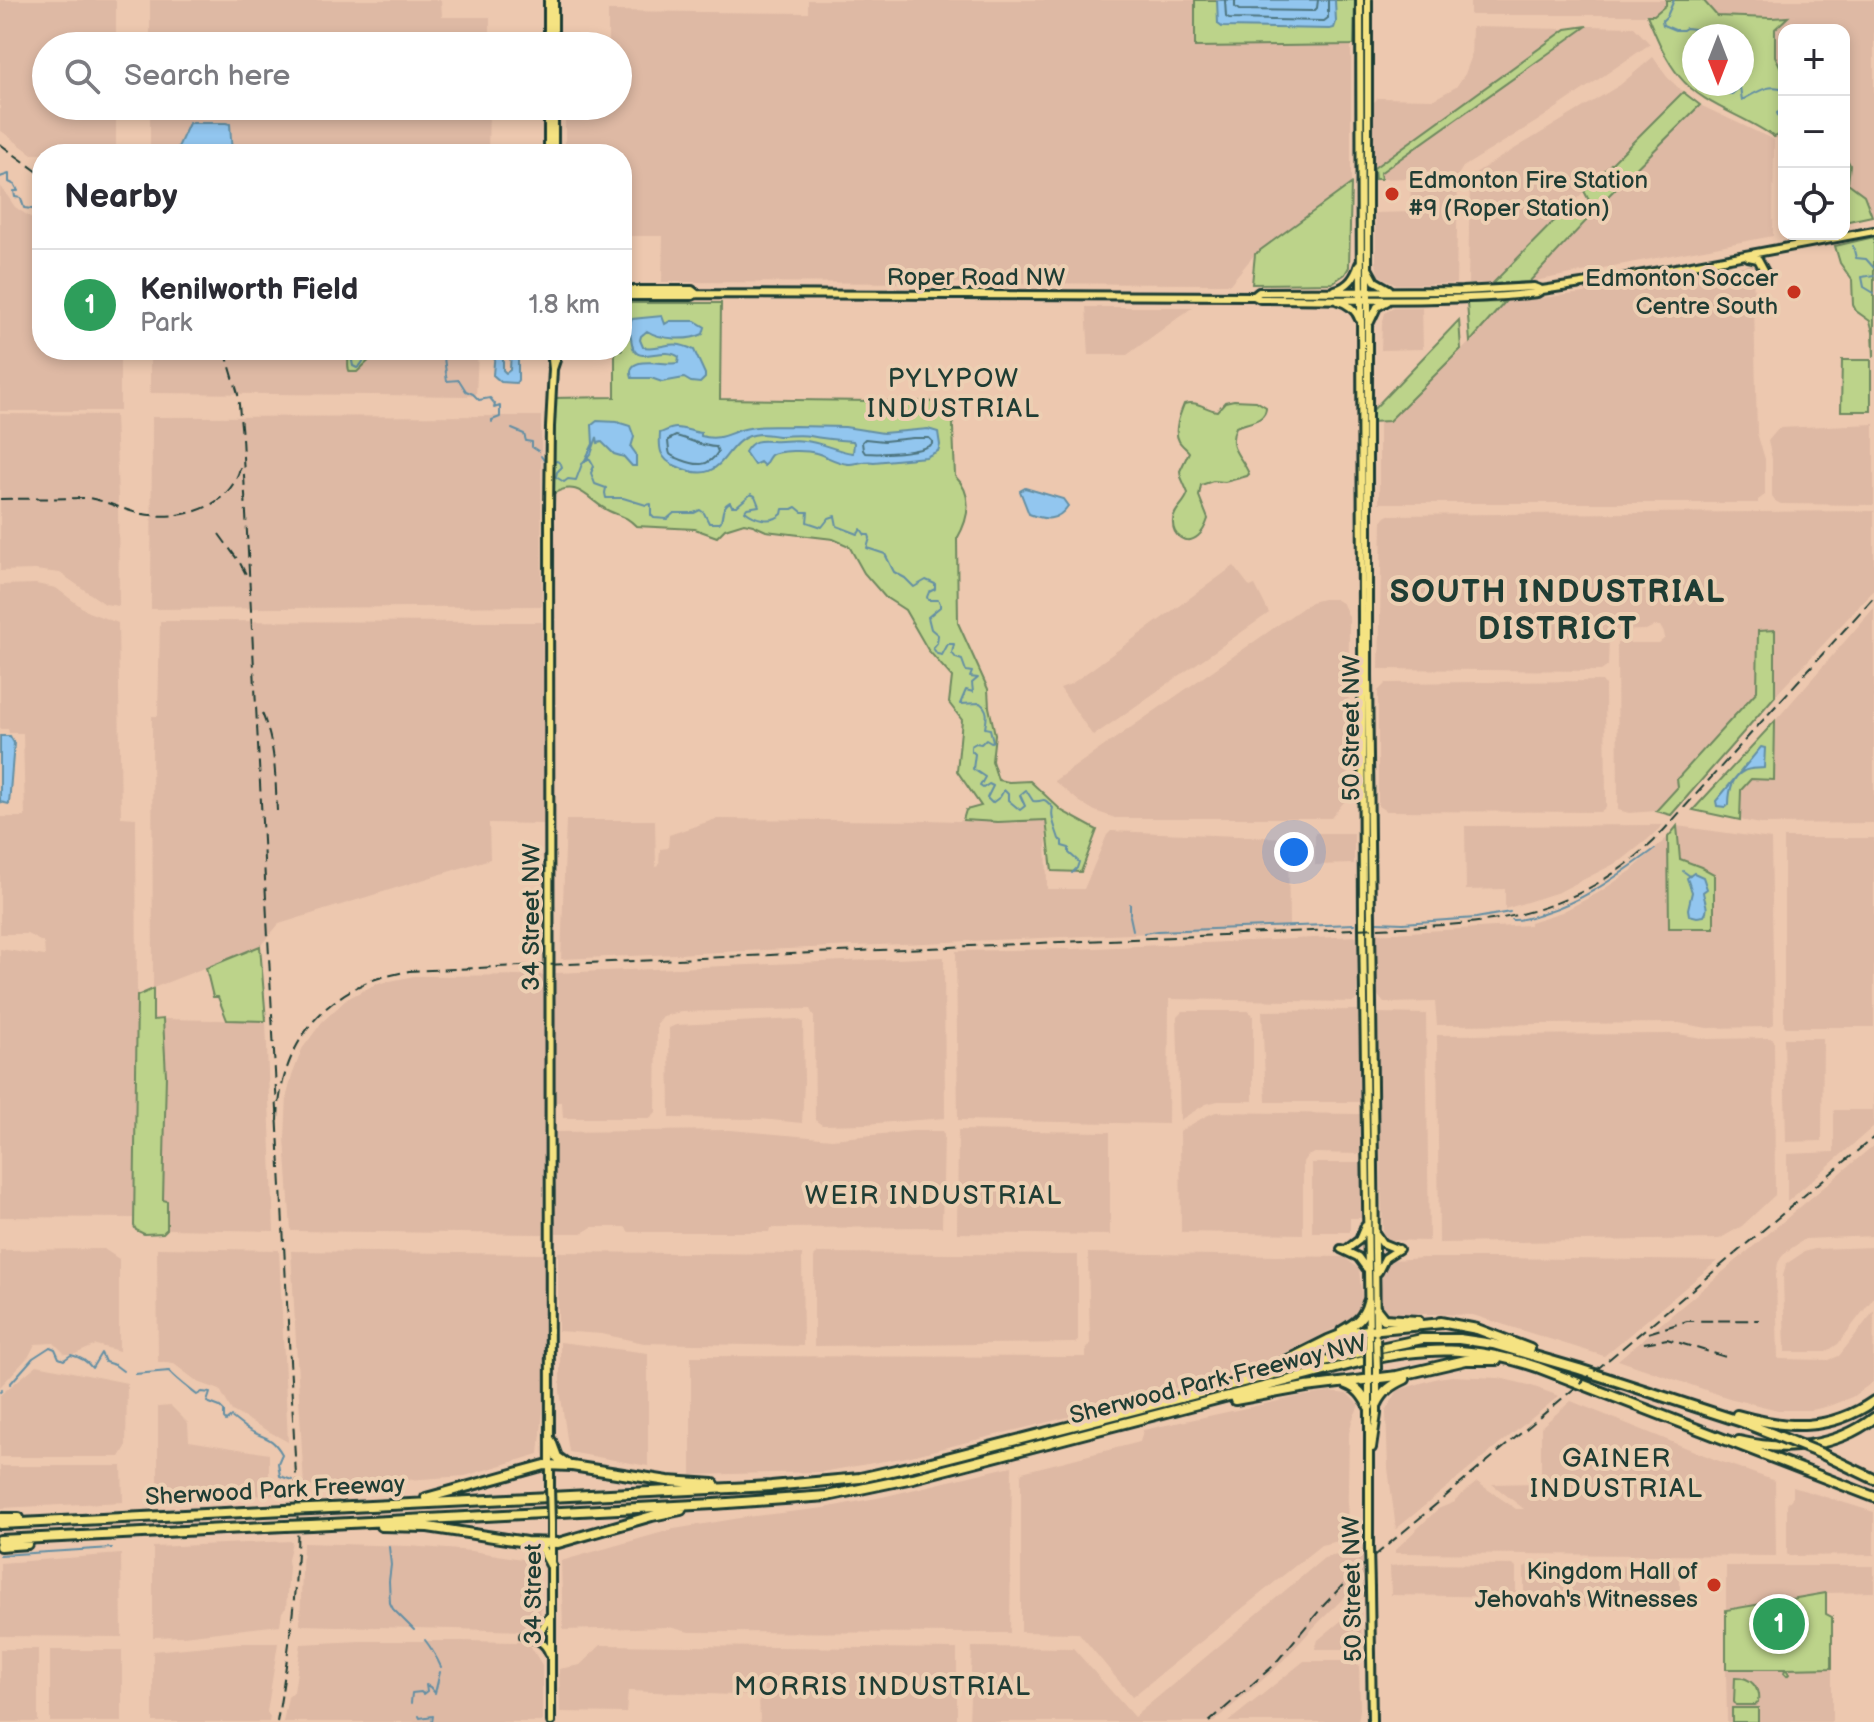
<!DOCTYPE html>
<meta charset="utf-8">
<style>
:root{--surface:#fff;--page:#f7f7f7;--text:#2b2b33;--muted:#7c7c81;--line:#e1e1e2;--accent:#0f766e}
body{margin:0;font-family:"Balsamiq Sans",sans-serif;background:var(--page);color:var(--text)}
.controls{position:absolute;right:24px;top:24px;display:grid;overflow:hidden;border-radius:16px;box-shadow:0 4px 12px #0003}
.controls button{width:72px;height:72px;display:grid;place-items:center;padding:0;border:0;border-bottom:2px solid var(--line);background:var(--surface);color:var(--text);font:40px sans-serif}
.compass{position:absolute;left:1682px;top:24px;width:72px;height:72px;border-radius:50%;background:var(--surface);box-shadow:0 4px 12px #0003;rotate:180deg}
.you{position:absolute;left:1294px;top:852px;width:28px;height:28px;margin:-20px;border:6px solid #fff;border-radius:50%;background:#1a73e8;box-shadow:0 0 0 12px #1a73e833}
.badge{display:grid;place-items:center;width:52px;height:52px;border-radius:50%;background:var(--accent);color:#fff;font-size:26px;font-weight:700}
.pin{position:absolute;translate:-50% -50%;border:4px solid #fff;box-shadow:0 2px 8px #0006}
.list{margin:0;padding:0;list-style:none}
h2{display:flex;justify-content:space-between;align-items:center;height:104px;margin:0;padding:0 32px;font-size:34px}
h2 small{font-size:26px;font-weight:400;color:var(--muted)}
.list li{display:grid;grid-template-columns:52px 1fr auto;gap:24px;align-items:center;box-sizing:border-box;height:112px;padding:0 32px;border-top:2px solid var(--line)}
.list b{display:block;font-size:30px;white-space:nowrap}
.list p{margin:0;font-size:26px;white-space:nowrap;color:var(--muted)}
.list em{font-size:26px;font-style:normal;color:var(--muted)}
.icon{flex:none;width:44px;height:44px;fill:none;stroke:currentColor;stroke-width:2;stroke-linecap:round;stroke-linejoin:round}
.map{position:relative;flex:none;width:1874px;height:1722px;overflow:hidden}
.search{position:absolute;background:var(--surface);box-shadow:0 4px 12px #0003;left:32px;top:32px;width:600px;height:88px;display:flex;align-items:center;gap:20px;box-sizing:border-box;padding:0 28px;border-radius:44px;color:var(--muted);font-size:30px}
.panel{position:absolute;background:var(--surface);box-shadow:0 4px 12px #0003;left:32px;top:144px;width:600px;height:216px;border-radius:32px}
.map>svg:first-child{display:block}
.built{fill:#deb9a4}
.green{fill:#bcd38a;stroke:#6e885f;stroke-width:2;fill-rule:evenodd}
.water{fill:#92c6ef;stroke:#648fa4;stroke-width:2}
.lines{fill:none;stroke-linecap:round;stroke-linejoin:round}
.shore{stroke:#4d747f;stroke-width:2}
.stream{stroke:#648fa4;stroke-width:2}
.major-casing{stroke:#1f3d34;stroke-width:12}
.highway-casing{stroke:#1f3d34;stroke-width:14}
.major{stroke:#f5e382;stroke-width:6}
.highway{stroke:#f5e382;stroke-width:8}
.rail{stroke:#1f3d34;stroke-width:2;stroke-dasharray:12 6;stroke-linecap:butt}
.major-bridge-casing{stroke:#1f3d34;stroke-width:12;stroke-linecap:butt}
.highway-bridge-casing{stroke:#1f3d34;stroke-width:14;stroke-linecap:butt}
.major-bridge{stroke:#f5e382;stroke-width:6}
.highway-bridge{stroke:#f5e382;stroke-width:8}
.poi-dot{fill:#c8321e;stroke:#edcfb3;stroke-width:3}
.labels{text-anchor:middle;stroke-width:8;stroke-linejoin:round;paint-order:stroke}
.poi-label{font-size:24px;fill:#1f3d34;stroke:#edcfb3;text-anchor:end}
.street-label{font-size:24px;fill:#1f3d34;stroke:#edcfb3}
.neighbourhood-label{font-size:26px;letter-spacing:2px;fill:#1f3d34;stroke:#edcfb3}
.district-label{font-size:32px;font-weight:bold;letter-spacing:2px;fill:#1f3d34;stroke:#edcfb3}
</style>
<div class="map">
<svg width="1874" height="1722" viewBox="0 0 1874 1722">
<rect width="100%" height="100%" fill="#edc8af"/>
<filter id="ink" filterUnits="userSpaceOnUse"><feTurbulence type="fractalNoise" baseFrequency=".0125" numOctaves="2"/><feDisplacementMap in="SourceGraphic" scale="16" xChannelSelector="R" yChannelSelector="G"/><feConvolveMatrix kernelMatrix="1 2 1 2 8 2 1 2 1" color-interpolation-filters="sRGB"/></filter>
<g filter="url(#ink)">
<!-- built -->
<path class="built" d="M0 0H116V46H46V106H116V154H32L0 130Z
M150 0H441L442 17H490V46H150Z
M808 0H1195L1196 47 1351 45V184L1255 254 1230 284 662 282 663 236H622V154H565V106H618V46H608V11L808 13Z
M1470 0H1666V5L1654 15H1470Z
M1703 0H1874V216H1872L1864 195 1848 183 1850 165 1844 153V30H1784V74L1775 56V29L1786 17 1717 16Z
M1587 26 1634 27 1650 44 1539 120 1463 167 1458 175 1456 284H1396L1378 275 1376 262 1375 213 1411 212 1410 178 1381 179 1380 173Z
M1472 27 1566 29 1374 168V102L1378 98 1434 99 1456 87 1465 74 1471 58Z
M1653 57 1667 77 1683 92 1492 284H1468L1470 176 1620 85Z
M1700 105 1774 140 1773 236 1529 282 1594 210Z
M150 106H489L488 154H150Z
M0 185 15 207 42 225V350H120V411H0Z
M1753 264 1757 433 1765 459V495L1758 500V503H1379V422L1389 421 1470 342 1505 302 1584 293Z
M1086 307H1193L1127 355H1089Z
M1393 307H1422L1423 349 1381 350 1382 325 1385 313Z
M150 350H478L476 396 150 393Z
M0 414 115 415 118 498 119 606 105 604 60 573 35 570 0 571Z
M541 416 542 606 151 609 152 417Z
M1874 424V505L1781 504 1775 501 1772 497V459L1768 441 1779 428Z
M1874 511V590L1775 696V631H1758V691L1677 778 1678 787 1656 811 1629 813 1618 810 1617 643H1659L1665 638 1664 633 1660 626H1654L1646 630 1613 631 1609 635 1608 666 1601 671 1379 669 1382 521 1388 515Z
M1234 566 1250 587 1255 585 1269 613 1093 736 1060 688 1071 684Z
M36 584 56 588 88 612 118 623 121 817 136 818 137 996 135 1218 0 1217V949L45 956 44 943 27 934H0V817H25L23 733H9L8 729H0V585Z
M1323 599H1335L1343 604 1349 617 1348 797 1331 818H1115L1095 811 1080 802 1054 781 1311 602Z
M1874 608V823L1761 824 1740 820 1741 790 1751 779H1774L1775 721Z
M160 621 542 622 545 824 489 823 490 859 279 924 260 946 153 988 152 716H158Z
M1602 681 1605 685 1606 807 1600 812 1386 811 1378 806V691L1386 683Z
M716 819 927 821V820L1018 823 1031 820 1046 821 1047 889H1084L1107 835 1111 831 1288 838 1289 927 561 959 566 820H655L656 867 659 866 660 849 668 848 669 835Z
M1663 825 1647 840 1622 860 1559 892 1505 909V889L1466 890 1465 826Z
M1677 826 1771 839 1774 1024 1769 1027 1707 1028 1679 1023 1437 1025 1435 1002 1384 1003 1375 992V934L1530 925V922L1562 912 1598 893 1631 871 1668 837 1669 927 1714 928V874L1701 867 1680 859Z
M1315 833H1354V864L1315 865Z
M1784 838H1874V1027H1786L1784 1025Z
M1357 936V999L1354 1002 1169 999 1168 1124 958 1120 956 951 1072 949Z
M944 957 945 1118 865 1124 822 1125 815 1120 814 1017 810 1009 681 1012 663 1016 657 1024 656 1112 650 1118H563L562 1102H555V973Z
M545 975 543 1234 291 1231 285 1138 287 1095 292 1076 302 1049 322 1022 347 999 376 984 414 976Z
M1358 1010 1360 1102H1266L1262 1011Z
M1183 1011H1248L1253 1016V1101H1218L1206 1104 1180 1120 1177 1017Z
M1376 1013 1426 1014 1429 1241 1383 1240Z
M163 1019 266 1021 274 1231 167 1229V1201H163L166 1075Z
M797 1019 803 1022 804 1082 802 1123 761 1119 670 1118 669 1028 676 1025Z
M1678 1034 1708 1039 1770 1038 1774 1040 1775 1195 1742 1226 1719 1239 1439 1243 1437 1035Z
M1784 1038H1823L1822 1141 1786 1142Z
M1873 1038 1874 1126 1787 1202V1154L1834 1152V1110H1873Z
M1216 1112 1360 1114 1361 1154 1315 1153 1307 1156 1303 1162V1234L1181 1232 1180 1131 1206 1116Z
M730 1130 832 1139 913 1131H942L944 1135 942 1227 770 1228 769 1232H629L625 1227H592L582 1233H556V1132Z
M958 1130 1110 1132V1235L957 1233Z
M1874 1145V1236L1805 1239 1783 1254 1778 1263 1776 1275 1778 1359 1829 1360 1839 1356 1874 1311 1873 1382 1852 1397 1829 1406 1812 1410H1778L1729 1398 1618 1360Z
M1312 1163H1361L1362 1218H1350V1232H1312Z
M1874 1247V1297L1838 1344 1826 1352H1785L1783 1276 1786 1264 1804 1252 1815 1249Z
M157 1248 279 1250 288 1442 232 1411 220 1390 198 1382 174 1364 158 1362Z
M104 1249 119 1259V1351L96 1345 75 1354H65L54 1343 35 1344 29 1356 0 1387V1250Z
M291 1251 545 1254 544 1402 539 1454 465 1476 304 1487Z
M558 1252 802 1254 803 1346 644 1343 602 1334 558 1331Z
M818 1253 1078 1255V1341L1075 1343 814 1346V1257Z
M1088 1253 1344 1257 1359 1269 1363 1309 1353 1319 1285 1353 1242 1370 1088 1412 907 1457 822 1472 691 1475V1356L1086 1357V1350L1090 1345Z
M1423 1258H1497L1717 1261 1604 1356 1473 1315 1389 1313 1383 1307 1380 1296 1383 1269 1393 1260Z
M560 1342 648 1353V1466L569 1452 560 1391Z
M37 1365 127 1383 126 1447 120 1457H0V1395Z
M1452 1376 1499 1378 1529 1385 1559 1396 1396 1529 1388 1468 1386 1411 1398 1390 1438 1378Z
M1330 1392 1348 1394 1359 1405 1352 1421 1349 1433 1347 1537 1343 1540 1321 1545 1132 1697 1079 1633 1021 1632V1475L1022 1472 1140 1442 1143 1430 1297 1397Z
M1571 1401 1714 1459 1775 1481 1776 1556 1395 1553V1550L1438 1509 1455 1502V1500L1477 1482 1516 1509H1524L1492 1484 1541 1483V1427Z
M171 1406 188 1423 189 1441 269 1454V1485H290V1494L158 1500V1407Z
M0 1466H122L123 1502 0 1508Z
M1012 1466 1010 1633 689 1632 669 1627 563 1630 561 1561 674 1529 746 1517 824 1508 882 1497Z
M1793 1487 1874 1512V1555L1789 1556 1787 1554V1504L1793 1497Z
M292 1541 288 1560 289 1567 286 1608 282 1612 280 1625 183 1636 153 1637V1547Z
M303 1543 409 1546 472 1551 534 1561 537 1567 541 1616 537 1623 527 1631 300 1625Z
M1363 1549V1579L1316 1625 1275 1669 1214 1722H969L972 1647 1073 1648 1134 1717 1324 1558Z
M121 1554 122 1637 0 1636V1563Z
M1409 1564 1513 1565 1516 1568V1597L1391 1595 1390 1566Z
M1527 1565 1680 1566V1609L1524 1606V1568Z
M1726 1566H1874V1592L1826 1593 1726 1610Z
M1360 1605 1362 1649H1315L1318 1640Z
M360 1641H460L521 1642 530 1645 542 1665V1722H283L288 1697 294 1692 301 1644Z
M239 1643H278L267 1712 270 1717 269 1722H153V1651Z
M601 1645 957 1649V1722H760L759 1696 628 1691 626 1713 560 1712 559 1669 580 1665Z
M0 1649H38V1722H0Z
M50 1650H122V1722H50Z
M1304 1661H1359L1360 1709 1358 1722H1228Z
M1832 1668V1722H1727L1726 1669Z"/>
<!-- green -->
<path class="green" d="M1195 0H1355L1354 45 1195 47Z
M1666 0H1703L1717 16 1771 18 1788 17 1775 29V56L1784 74V136L1782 134 1774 137C1744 115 1703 106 1679 76 1665 59 1656 36 1647 15H1654L1666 5ZM1694 36H1742V84H1694Z
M1587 26 1380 173 1381 179H1375L1374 168 1566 29Z
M1683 92 1700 105 1594 210 1584 191Z
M1844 153 1850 165 1848 183 1864 195 1872 216 1844 222Z
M1351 184 1349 267 1345 274 1332 283 1252 284 1255 254Z
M1574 201 1587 220 1529 282 1492 284Z
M1874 237V357L1873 332 1870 321 1856 311 1853 305 1852 280 1840 263 1835 246Z
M1505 302 1470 342 1467 303Z
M622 303H721L720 399 954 402 953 428 955 476C974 495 969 518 957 539L958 623 988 689 989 707 995 734 992 761 998 780 1009 782 1030 781 1062 811 1097 830 1081 872 1052 871 1046 820 998 822 963 820 966 810 981 806 957 771 962 720 949 703 952 677 928 650 905 610 885 597 864 573 849 546 833 539 766 531 753 525 744 523 725 529 717 537 695 529 636 526C625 515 622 517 609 511 588 501 579 478 553 494L552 398 615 397V350H622Z
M1459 320 1461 349 1389 421 1370 422V413Z
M352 350H380L357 372H350C346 367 350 360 347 354Z
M1842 360H1871V411H1841Z
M1234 400 1256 401 1266 407C1266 422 1247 422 1236 427 1226 449 1242 456 1249 474L1247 476 1225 482 1213 481 1201 485 1199 496 1208 519C1206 525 1203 532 1198 536 1186 546 1172 536 1173 521 1173 510 1185 504 1188 493L1181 477 1180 471 1189 452C1186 448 1181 445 1179 441 1173 431 1180 414 1184 404 1198 400 1204 409 1217 411L1225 402Z
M1775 630V696L1671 815 1656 811 1678 787 1677 779 1757 691 1758 631Z
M1775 721 1774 780 1751 779 1741 790 1740 820 1693 810Z
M1677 826 1680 859 1701 867 1714 874V928H1669L1668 837Z
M260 946 266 1021 227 1020 218 997H213L206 968Z
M153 989V1020L163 1019 166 1075 163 1200 167 1201V1229L163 1233 144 1234 136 1230 134 1226 137 996Z
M1826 1593V1614L1832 1617V1668L1786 1669 1789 1674 1787 1676 1784 1673 1785 1669H1726V1610Z
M1735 1677C1751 1677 1760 1687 1758 1703L1754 1705H1736L1734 1702Z
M1732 1708H1758V1722H1732Z"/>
<!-- water -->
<path class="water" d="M1217 0H1335L1336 22 1334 28 1330 29 1222 27 1218 24Z
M189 123H226L230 124 232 154H175Z
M662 316 665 324 670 321H695L705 327 703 334C688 341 661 340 647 331L641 336 640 340 643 347C664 350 669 338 694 350L705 374V378L700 383 691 382 684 378 662 382 651 378H632C624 353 665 366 678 363L679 357C665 346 642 362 635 351 632 348 632 343 631 338 629 330 629 326 632 319Z
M495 350H503V370L506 373 510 370 511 350H518V380L516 383 501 382 493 375Z
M597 421 617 422 630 426 634 437 631 447 636 454V466H632L624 457 614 454 602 442 598 443 597 437 591 454 584 462 593 444 592 425Z
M794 426 845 427 883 433 928 429 938 432 940 445 938 451 926 457 874 462C865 460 857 464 848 464 836 463 827 456 816 453 807 450 778 450 771 455 768 458 766 463 764 466L760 462 754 465 745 452C752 440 759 440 772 441 782 442 793 439 804 441 821 442 836 451 853 453L854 443 853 441C838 440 824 439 810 436 800 434 789 436 778 436 772 435 766 434 760 434 719 436 730 491 676 466 659 459 659 448 660 433 664 432 670 428 676 428 685 428 692 432 701 433V436C722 442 730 431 749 428 764 425 779 427 794 426Z
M1025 488 1063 499 1068 506C1057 522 1045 520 1029 514L1020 491Z
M0 736H10L14 743 9 804 0 802Z
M1761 747 1765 748 1764 768C1759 769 1749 768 1744 771 1731 777 1729 793 1729 805L1725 807 1717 806 1716 801Z
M1694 873 1703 877 1707 889 1703 892C1704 901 1710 908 1704 916L1697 917 1689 915 1688 909 1692 892 1687 878Z"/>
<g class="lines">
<!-- shore -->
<path class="shore" d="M1225 0 1226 17 1229 19 1324 21 1328 18V0
M1235 0V7L1239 10 1314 11 1317 8 1318 0
M676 436C689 439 702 447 716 447L718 452C709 467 697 466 682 460 680 459 671 456 670 454 669 453 668 441 668 440Z
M913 438H929L932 441V444C920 453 880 454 865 453L863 450 862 442 865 439 884 441Z"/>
<!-- stream -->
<path class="stream" d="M1674 0 1667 16 1662 21 1663 25 1675 30H1683L1686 28 1702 30 1703 36
M1729 84V94H1732L1740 87 1742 100C1756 93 1768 83 1784 89
M1784 114 1779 112 1777 113 1780 120 1784 122
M0 177 9 174V182L15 185 18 191H14L15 197 21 198 24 208 40 210 42 217
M1844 200 1847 208V218
M1853 246 1856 258 1866 259 1874 268
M1874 275 1862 277 1864 287 1874 293
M428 350H432
M443 350 446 373
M347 353 351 356 353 366 357 368C364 365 363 356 372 350
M446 375 447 381 459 380 466 391 473 394 479 400 490 398 495 404 494 408 500 406V417L492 420V422
M512 429 524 434 526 441 532 442V447L538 451
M541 456 545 462
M553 462 557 461 561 464 562 467 557 472 556 477 564 482 568 479 576 480 582 464 588 459H590L594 466 591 473 595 484 606 488 605 493 606 498H623L646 505 651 504V515L654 518 667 519 674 513H694L700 510 704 513 709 523H719L721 521C723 514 722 506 730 502L732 506H737L751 494 755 496 759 506 747 508 745 511C755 519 771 524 782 514L783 509H792L796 507 802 512H808L807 522 822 527 829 518 835 516 837 526 858 534 861 529 865 535H869L870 538 867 548 885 554 894 572 905 578 914 587 926 580 935 584V589L929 592 927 597 928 600H938L940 603V607L928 617 931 629 938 635 937 643 933 648 937 654 942 655 948 644H954L952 653 956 658 962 660 966 671 972 672 970 677 978 678 972 683 973 692 966 690 960 704 980 703C989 710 987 717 985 728L990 729 993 741 991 742 986 739 981 744 976 743 971 746V750L975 754 973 769 985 777 980 786 983 788 989 784 993 786 987 798 992 803 1000 797 1004 790 1008 794V800L1020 810 1025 806 1020 795 1026 790 1033 801C1046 803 1041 794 1053 808 1050 817 1056 829 1059 839L1062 841V846L1069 848V853L1079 862 1077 868 1072 873
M1683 871 1690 876
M1130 904V914
M1130 916 1133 930
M1512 920C1523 921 1533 916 1543 913 1588 899 1618 875 1655 849
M1377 922 1403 923 1476 918 1510 912
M1144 933 1157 931 1355 924
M135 1374 169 1371C177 1380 187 1387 197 1395L202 1392 210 1393 207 1402 220 1407 224 1411V1419L226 1421 231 1417C237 1421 243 1427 249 1430 264 1439 271 1435 282 1454L278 1463 280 1476 292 1480
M10 1384 33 1358 50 1347 55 1349 59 1358 64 1360 71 1355C80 1357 87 1361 92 1368L101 1353 105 1362 115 1365 123 1371
M0 1392 2 1390
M389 1547 391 1565 389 1581 390 1603 393 1609 414 1630
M0 1555 112 1548
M425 1640C432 1649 436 1656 441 1667
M411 1703 412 1693 421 1692 423 1694 427 1691 426 1685 430 1687 435 1693 440 1672
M419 1716 420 1718 433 1716 432 1722"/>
<defs>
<path id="major" d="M548 0V46
M554 0V46
M1360 0 1363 928 1369 1340
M1368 0V675L1376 1332
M548 106V154
M554 106V154
M1748 257 1758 259 1765 272
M1369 270 1375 281 1389 289
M622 290H692L697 294
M1335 290C1349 286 1355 277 1359 264
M622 296H692L697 294 1254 296 1260 299C1352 299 1445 303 1537 293L1542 290 1622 278 1874 231
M1254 296 1259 292 1462 291 1534 287 1542 290
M1338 301C1347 303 1356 310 1359 319
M1370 322 1377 307 1388 301
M553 369 556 360V350
M1376 1234 1382 1243 1397 1249
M1341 1249 1358 1257 1366 1268
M1347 1249 1359 1240 1365 1226
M1378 1272 1385 1258 1399 1249
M1372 1448 1377 1414V1368
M550 1487 549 510 550 427 553 369 551 350
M551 1523V1722
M1369 1548V1369
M1370 1588 1372 1722
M524 1636 542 1629 548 1618
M527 1637C538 1640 545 1642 549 1653"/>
<path id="highway" d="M1376 1309 1384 1319 1418 1321
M1440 1322 1477 1329 1530 1349
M1342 1331C1356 1323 1364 1318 1368 1302
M1253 1374 1274 1367 1328 1340 1348 1332 1443 1323
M1346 1384C1358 1388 1363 1396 1369 1407
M1235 1400 1306 1387 1397 1376 1466 1360H1497
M1377 1404C1383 1391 1392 1385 1405 1379
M1737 1415C1787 1429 1829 1432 1874 1401
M551 1441 557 1457 567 1464
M1739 1441C1785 1452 1835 1448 1874 1418
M1822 1454 1874 1479
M426 1498 545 1465 572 1466 668 1481 714 1484
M311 1509 771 1486 860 1478 931 1462 1352 1354 1422 1339H1459L1493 1344 1579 1369 1742 1422 1773 1434
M0 1518H19
M0 1524 285 1510
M311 1525 714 1504 827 1496 913 1478 1363 1361C1428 1346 1473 1346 1537 1367L1874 1497
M381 1526 428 1527 526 1542 558 1543 652 1516 681 1510
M0 1540 285 1526
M534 1545 543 1550 551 1565
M0 1546 27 1544"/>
</defs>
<!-- major casing -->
<use href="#major" class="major-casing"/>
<!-- highway casing -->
<use href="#highway" class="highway-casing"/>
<!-- major -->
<use href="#major" class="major"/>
<!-- highway -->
<use href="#highway" class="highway"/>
<!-- rail -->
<path class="rail" d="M0 144 42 175
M225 350 238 394 242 437 297 1495C300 1572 290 1646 277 1722
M0 499 89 498C106 501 121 509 138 513 178 522 232 510 241 464
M219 534 240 563 248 578
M262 713C276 747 275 775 277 811
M278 1121C279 1062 307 1011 361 985 376 977 393 975 409 971L1445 925C1527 920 1593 898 1654 841L1874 597
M1648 1333 1687 1321 1759 1320
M1644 1343 1667 1339 1729 1358
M1209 1722 1273 1666 1324 1605 1353 1574 1874 1137"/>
<defs>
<path id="major-bridge" d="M1376 1338 1377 1368
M1369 1340V1369
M550 1487 551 1523
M1369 1548 1370 1588"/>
<path id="highway-bridge" d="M1773 1434 1822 1454
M285 1510 311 1509
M285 1526 311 1525"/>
</defs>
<!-- major-bridge casing -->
<use href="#major-bridge" class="major-bridge-casing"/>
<!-- highway-bridge casing -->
<use href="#highway-bridge" class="highway-bridge-casing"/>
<!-- major-bridge -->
<use href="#major-bridge" class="major-bridge"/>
<!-- highway-bridge -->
<use href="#highway-bridge" class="highway-bridge"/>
</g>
</g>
<!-- markers -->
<g class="poi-dot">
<circle cx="1392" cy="194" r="8"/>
<circle cx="1794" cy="292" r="8"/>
<circle cx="1714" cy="1585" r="8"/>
</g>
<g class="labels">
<!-- poi labels -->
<g class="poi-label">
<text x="1408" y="188" text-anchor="start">Edmonton Fire Station<tspan x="1408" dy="28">#9 (Roper Station)</tspan></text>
<text x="1778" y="286">Edmonton Soccer<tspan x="1778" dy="28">Centre South</tspan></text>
<text x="1698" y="1579">Kingdom Hall of<tspan x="1698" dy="28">Jehovah's Witnesses</tspan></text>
</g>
<!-- street labels -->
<g class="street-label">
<text x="976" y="285">Roper Road NW</text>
<text transform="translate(1351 728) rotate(-90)" y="8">50 Street NW</text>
<text transform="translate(531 917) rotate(-90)" y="8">34 Street NW</text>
<text transform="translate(1218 1379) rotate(-14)" y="8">Sherwood Park Freeway NW</text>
<text transform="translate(275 1490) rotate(-3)" y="8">Sherwood Park Freeway</text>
<text transform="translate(1352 1589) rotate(-91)" y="8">50 Street NW</text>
<text transform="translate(533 1594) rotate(-90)" y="8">34 Street</text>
</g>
<!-- neighbourhood labels -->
<g class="neighbourhood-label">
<text x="954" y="387">PYLYPOW<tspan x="954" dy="30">INDUSTRIAL</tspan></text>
<text x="934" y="1204">WEIR INDUSTRIAL</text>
<text x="1617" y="1467">GAINER<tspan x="1617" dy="30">INDUSTRIAL</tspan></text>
<text x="883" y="1695">MORRIS INDUSTRIAL</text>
</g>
<!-- district labels -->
<g class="district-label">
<text x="1558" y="602">SOUTH INDUSTRIAL<tspan x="1558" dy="37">DISTRICT</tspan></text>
</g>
</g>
</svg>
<div class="controls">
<button>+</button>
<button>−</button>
<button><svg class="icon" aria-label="locate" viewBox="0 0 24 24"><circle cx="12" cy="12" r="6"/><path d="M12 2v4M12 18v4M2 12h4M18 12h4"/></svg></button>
</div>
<svg class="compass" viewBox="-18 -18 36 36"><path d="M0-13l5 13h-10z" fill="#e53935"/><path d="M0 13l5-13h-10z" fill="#7c7c81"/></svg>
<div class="you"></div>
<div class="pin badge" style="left:1779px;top:1624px;background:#2e9e5b">1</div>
<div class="search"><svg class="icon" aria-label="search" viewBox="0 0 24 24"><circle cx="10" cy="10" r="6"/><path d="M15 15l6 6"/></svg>Search here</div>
<section class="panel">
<h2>Nearby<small></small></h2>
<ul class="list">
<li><span class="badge" style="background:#2e9e5b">1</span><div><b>Kenilworth Field</b><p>Park</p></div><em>1.8 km</em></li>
</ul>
</section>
</div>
